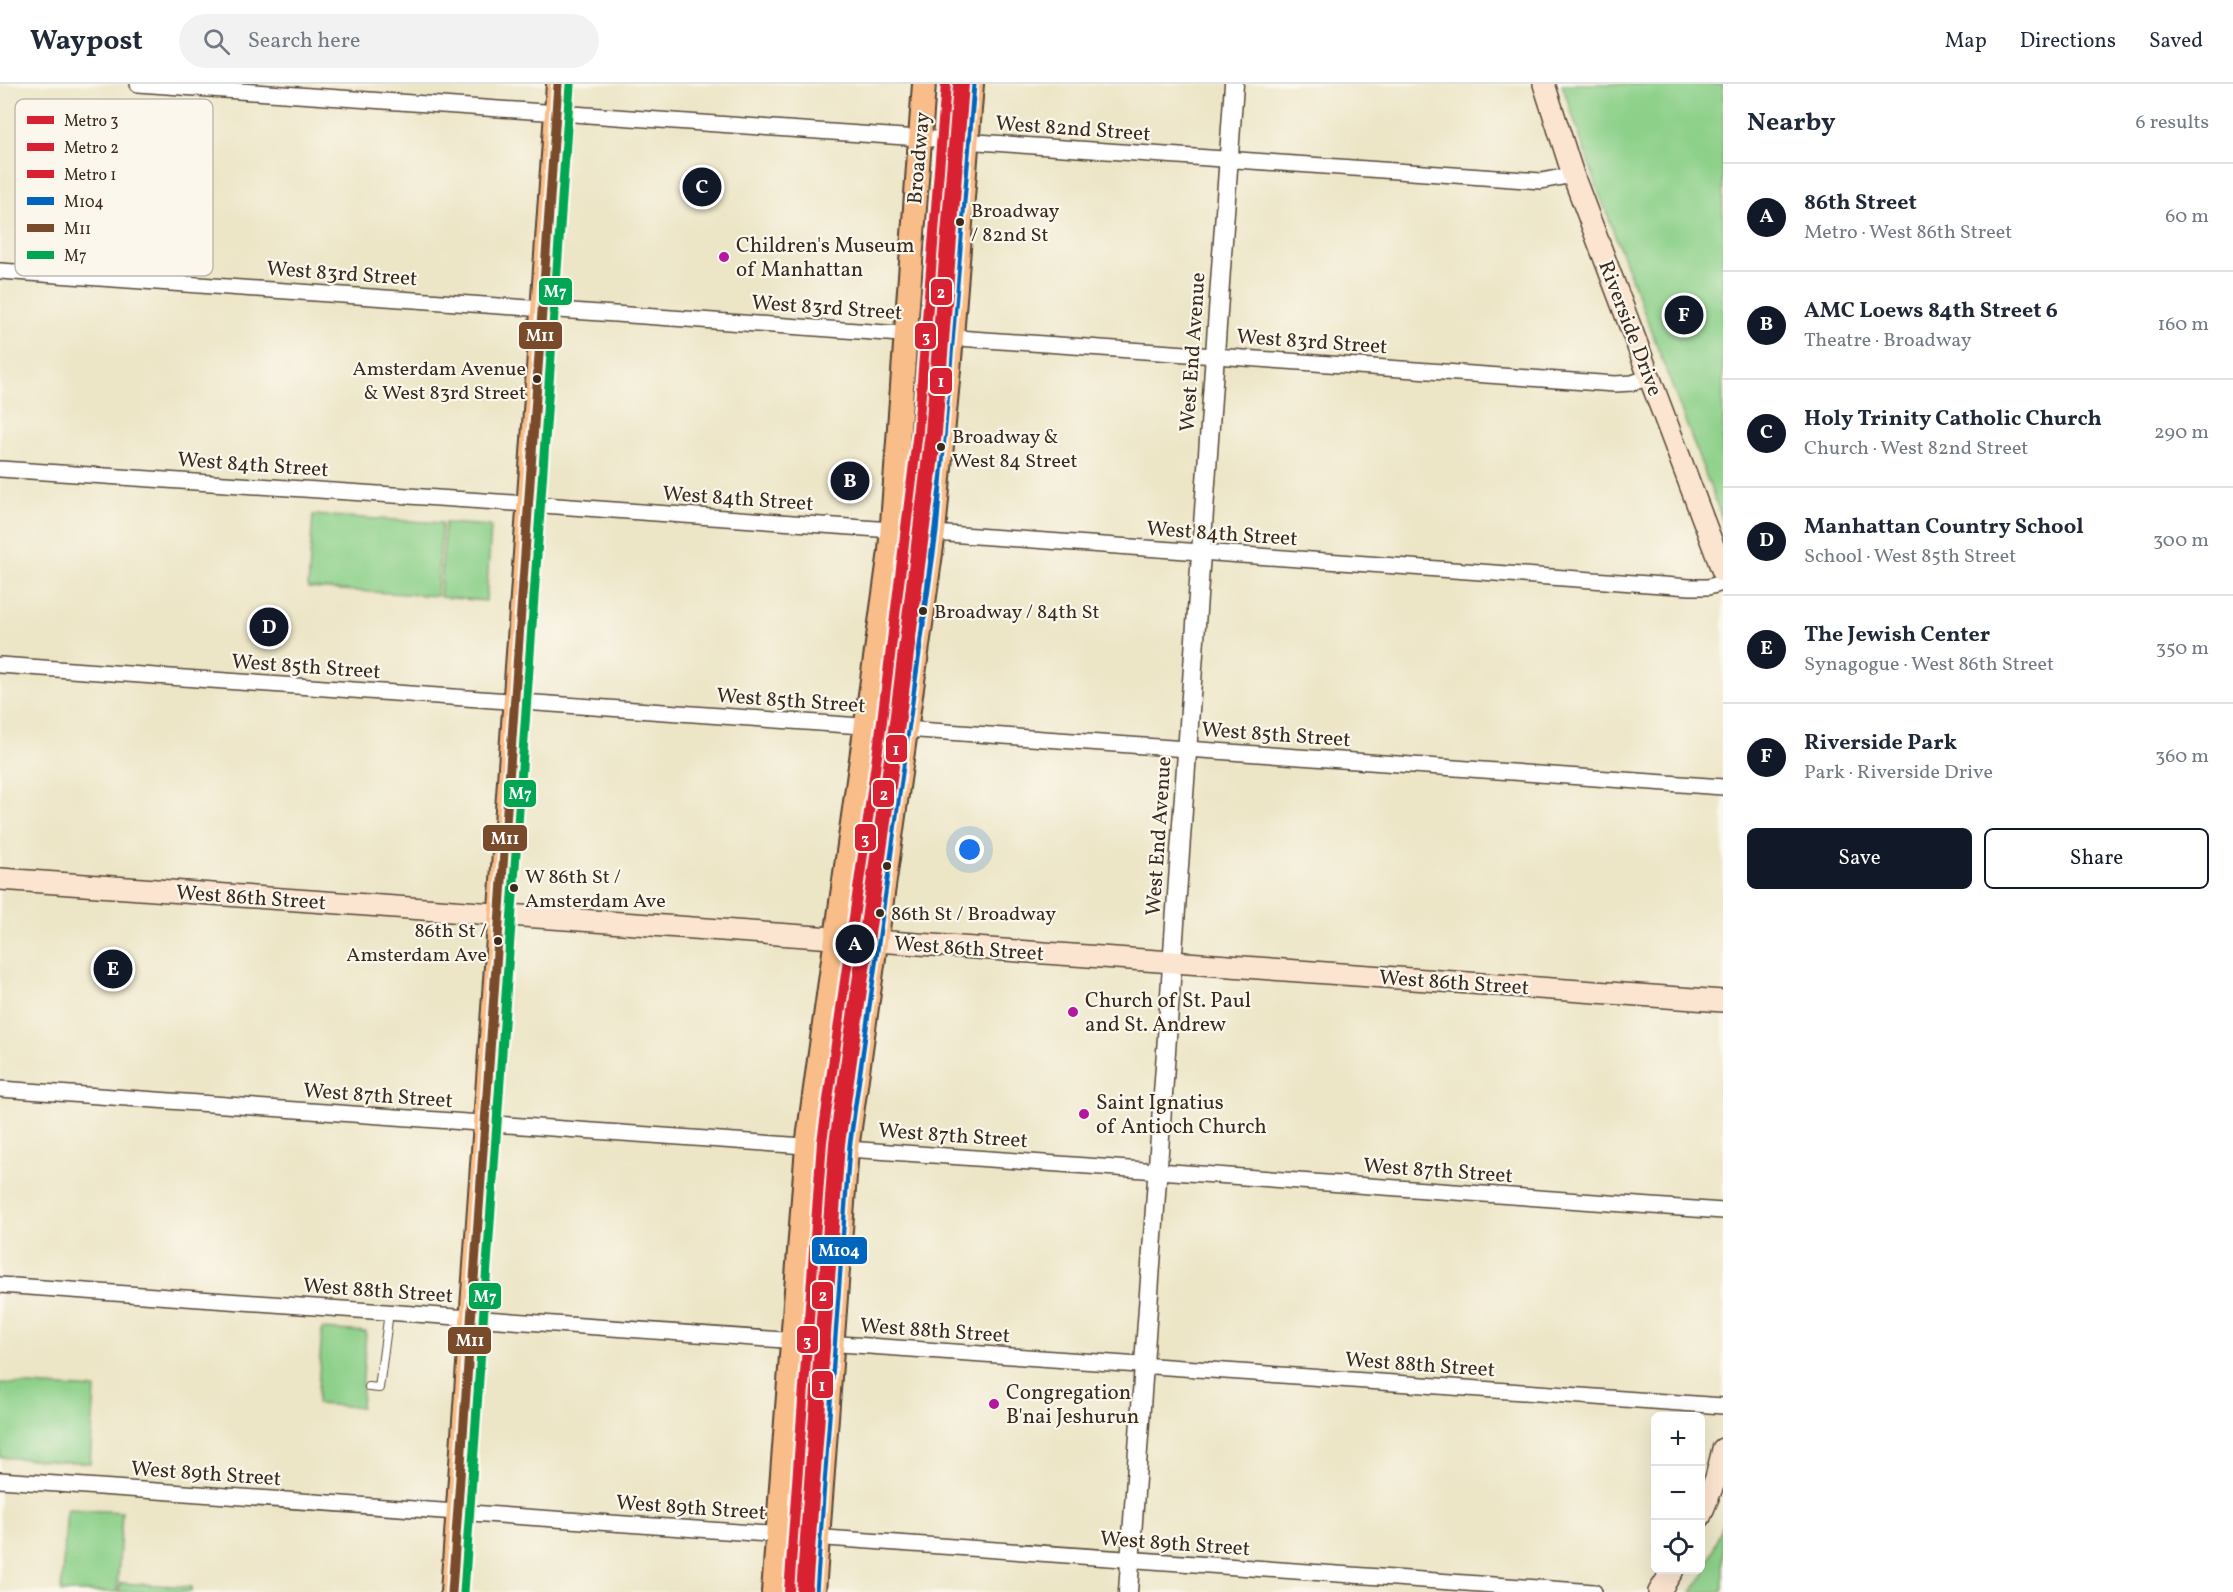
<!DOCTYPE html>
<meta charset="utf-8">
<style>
:root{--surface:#fff;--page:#f2f2f3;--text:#1f2937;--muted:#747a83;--line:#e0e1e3;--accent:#111827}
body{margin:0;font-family:Vollkorn,serif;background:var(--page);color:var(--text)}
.controls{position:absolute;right:18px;bottom:18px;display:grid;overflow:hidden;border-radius:9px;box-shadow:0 6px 24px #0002}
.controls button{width:54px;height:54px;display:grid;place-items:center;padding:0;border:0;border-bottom:2px solid var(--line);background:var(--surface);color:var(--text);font:30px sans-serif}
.you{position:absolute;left:970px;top:766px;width:21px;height:21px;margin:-15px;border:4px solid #fff;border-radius:50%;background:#1a73e8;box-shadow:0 0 0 9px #1a73e833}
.badge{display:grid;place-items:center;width:39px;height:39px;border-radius:50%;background:var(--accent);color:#fff;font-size:20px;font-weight:700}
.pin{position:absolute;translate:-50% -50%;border:3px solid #fff;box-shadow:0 2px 6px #0006}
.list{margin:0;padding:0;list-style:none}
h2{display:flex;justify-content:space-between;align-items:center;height:78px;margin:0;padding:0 24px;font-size:26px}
h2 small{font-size:20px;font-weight:400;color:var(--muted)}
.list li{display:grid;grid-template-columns:39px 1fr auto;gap:18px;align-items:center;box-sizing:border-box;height:108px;padding:0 24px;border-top:2px solid var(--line)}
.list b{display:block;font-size:22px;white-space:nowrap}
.list p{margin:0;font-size:20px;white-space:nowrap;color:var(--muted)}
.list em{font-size:20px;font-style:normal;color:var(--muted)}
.actions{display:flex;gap:12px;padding:18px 24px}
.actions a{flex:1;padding:14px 0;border:2px solid var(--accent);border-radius:9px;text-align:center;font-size:21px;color:var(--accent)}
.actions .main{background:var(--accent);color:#fff}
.icon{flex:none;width:33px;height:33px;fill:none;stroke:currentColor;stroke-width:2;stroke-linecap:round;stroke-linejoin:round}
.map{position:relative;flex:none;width:1723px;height:1508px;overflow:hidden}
header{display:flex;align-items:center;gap:36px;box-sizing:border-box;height:84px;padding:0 30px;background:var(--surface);border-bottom:2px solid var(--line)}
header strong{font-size:28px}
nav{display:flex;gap:33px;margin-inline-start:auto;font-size:21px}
.search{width:420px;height:54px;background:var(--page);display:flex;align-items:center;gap:15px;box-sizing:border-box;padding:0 21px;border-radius:33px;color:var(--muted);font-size:22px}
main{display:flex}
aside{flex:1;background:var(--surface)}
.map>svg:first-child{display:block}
.green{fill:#8cd089;stroke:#647d54;stroke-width:1.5}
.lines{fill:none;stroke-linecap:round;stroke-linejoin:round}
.service-casing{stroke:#564637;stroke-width:10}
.minor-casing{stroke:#564637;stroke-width:18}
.tertiary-casing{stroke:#564637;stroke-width:21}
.secondary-casing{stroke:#564637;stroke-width:24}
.primary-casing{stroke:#564637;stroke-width:26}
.service{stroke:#fff;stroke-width:8}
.minor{stroke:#fff;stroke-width:15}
.tertiary{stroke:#fff;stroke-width:18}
.secondary{stroke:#fce5d0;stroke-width:21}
.primary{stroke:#f8bd89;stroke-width:22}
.bus-1-casing{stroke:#fbf7ec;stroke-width:14}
.bus-2-casing{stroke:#fbf7ec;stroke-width:14}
.bus-3-casing{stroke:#fbf7ec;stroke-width:14}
.bus-1{stroke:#0065bd;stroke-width:9}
.bus-2{stroke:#7a4b2a;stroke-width:9}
.bus-3{stroke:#00a651;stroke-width:9}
.metro-1-casing{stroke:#fbf7ec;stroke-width:15}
.metro-2-casing{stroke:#fbf7ec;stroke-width:15}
.metro-3-casing{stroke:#fbf7ec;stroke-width:15}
.metro-1{stroke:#d82233;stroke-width:10}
.metro-2{stroke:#d82233;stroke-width:10}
.metro-3{stroke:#d82233;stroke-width:10}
.bus-dot{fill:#3b2a1e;stroke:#fbf7ec;stroke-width:2}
.poi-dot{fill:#b5179e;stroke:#fbf7ec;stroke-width:2}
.labels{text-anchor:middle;stroke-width:4.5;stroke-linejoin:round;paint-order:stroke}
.bus-label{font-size:20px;fill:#3b2a1e;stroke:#fbf7ec;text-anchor:start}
.street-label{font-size:21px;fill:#3b2a1e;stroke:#fbf7ec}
.poi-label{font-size:21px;fill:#3b2a1e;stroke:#fbf7ec;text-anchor:start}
.key{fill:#fbf7ec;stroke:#c1baae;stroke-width:1.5}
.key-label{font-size:16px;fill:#3b2a1e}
.line-badge{stroke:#fbf7ec;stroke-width:2}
.badge-label{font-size:16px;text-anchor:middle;font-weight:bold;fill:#fff}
</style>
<header>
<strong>Waypost</strong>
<div class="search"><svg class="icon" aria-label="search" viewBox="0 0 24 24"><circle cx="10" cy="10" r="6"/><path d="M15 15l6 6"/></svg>Search here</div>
<nav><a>Map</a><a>Directions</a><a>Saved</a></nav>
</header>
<main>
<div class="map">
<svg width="1723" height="1508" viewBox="0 0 1723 1508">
<rect width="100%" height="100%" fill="#fbf7ec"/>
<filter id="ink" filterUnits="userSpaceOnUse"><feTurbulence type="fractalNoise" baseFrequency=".0167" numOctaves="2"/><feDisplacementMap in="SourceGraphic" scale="12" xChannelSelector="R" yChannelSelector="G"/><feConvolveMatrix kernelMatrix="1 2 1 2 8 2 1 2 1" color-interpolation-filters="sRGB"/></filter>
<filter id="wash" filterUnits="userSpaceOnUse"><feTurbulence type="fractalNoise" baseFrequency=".008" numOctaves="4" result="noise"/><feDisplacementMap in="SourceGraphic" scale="24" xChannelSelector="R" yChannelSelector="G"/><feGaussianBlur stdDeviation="1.35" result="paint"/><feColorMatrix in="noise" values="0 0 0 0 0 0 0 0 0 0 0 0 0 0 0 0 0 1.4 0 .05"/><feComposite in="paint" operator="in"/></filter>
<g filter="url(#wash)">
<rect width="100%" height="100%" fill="#ece5c6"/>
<!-- green -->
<path class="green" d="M1562 0H1723V437L1599 109Z
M313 431 442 439 437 512 308 504Z
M445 439 491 442 486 517 440 513Z
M322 1245 366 1248 361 1323 317 1320Z
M0 1299 95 1305 90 1379 0 1373Z
M67 1425 122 1428 117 1508H61Z
M1723 1438V1508H1691L1705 1490Z
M120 1499 191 1503V1508H119Z"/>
</g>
<g filter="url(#ink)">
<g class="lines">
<defs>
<path id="service" d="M369 1303 379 1304 389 1228"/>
<path id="minor" d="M138 0 1541 97 1573 91
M0 187 1615 300 1632 299 1650 293
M0 385 529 420 1690 503H1708L1723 499
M0 581 1723 703
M0 1005 1723 1127
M0 1201 1723 1322
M0 1396 1594 1508"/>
<path id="tertiary" d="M1128 1508 1234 0"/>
<path id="secondary" d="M1544 0 1573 91 1723 488
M0 795 1723 917
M1700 1433 1716 1394 1723 1365
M1659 1508 1673 1486"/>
<path id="primary" d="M452 1508 558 0
M773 1508 807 1062 890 467 924 0
M814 1508 847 1065 934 448 952 253 972 0"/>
</defs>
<!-- service casing -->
<use href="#service" class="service-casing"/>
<!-- minor casing -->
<use href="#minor" class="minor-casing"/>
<!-- tertiary casing -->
<use href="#tertiary" class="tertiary-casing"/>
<!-- secondary casing -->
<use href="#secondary" class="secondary-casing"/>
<!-- primary casing -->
<use href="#primary" class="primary-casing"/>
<!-- service -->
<use href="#service" class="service"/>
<!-- minor -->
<use href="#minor" class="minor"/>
<!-- tertiary -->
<use href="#tertiary" class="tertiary"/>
<!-- secondary -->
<use href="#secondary" class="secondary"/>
<!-- primary -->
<use href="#primary" class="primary"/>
<defs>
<path id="bus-1" d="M814 1508 847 1065 934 448 972 0"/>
<path id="bus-2" d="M452 1508 558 0"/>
<path id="bus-3" d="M464 1508 570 1"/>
</defs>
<!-- bus-1 casing -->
<use href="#bus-1" class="bus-1-casing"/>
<!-- bus-2 casing -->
<use href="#bus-2" class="bus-2-casing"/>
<!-- bus-3 casing -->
<use href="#bus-3" class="bus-3-casing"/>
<!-- bus-1 -->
<use href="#bus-1" class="bus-1"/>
<!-- bus-2 -->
<use href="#bus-2" class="bus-2"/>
<!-- bus-3 -->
<use href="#bus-3" class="bus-3"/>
<defs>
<path id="metro-1" d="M789 1508 822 1058 882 637 918 347 946 0"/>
<path id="metro-2" d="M801 1508 834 1059 894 639 930 348 958 1"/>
<path id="metro-3" d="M807 1508 840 1060 900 640 937 348 964 0"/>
</defs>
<!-- metro-1 casing -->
<use href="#metro-1" class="metro-1-casing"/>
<!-- metro-2 casing -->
<use href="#metro-2" class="metro-2-casing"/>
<!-- metro-3 casing -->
<use href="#metro-3" class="metro-3-casing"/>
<!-- metro-1 -->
<use href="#metro-1" class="metro-1"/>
<!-- metro-2 -->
<use href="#metro-2" class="metro-2"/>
<!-- metro-3 -->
<use href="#metro-3" class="metro-3"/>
</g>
</g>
<!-- markers -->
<g class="bus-dot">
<circle cx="960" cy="138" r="5"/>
<circle cx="537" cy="295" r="5"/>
<circle cx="941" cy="363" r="5"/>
<circle cx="923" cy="527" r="5"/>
<circle cx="887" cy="782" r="5"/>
<circle cx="514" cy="804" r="5"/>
<circle cx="880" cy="829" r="5"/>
<circle cx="498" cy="857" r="5"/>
</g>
<g class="poi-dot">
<circle cx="724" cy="173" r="6"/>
<circle cx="1073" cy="928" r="6"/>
<circle cx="1084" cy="1030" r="6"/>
<circle cx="994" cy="1320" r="6"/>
</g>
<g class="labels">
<!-- bus labels -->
<g class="bus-label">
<text x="971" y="133">Broadway<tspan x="971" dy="24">/ 82nd St</tspan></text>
<text x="526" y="291" text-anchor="end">Amsterdam Avenue<tspan x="526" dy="24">&amp; West 83rd Street</tspan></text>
<text x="952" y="359">Broadway &amp;<tspan x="952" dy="24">West 84 Street</tspan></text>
<text x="934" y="534">Broadway / 84th St</text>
<text x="525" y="799">W 86th St /<tspan x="525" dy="24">Amsterdam Ave</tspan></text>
<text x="891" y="836">86th St / Broadway</text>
<text x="487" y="853" text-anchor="end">86th St /<tspan x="487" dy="24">Amsterdam Ave</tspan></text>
</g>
<!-- street labels -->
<g class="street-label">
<text transform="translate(1073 44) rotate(4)" y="7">West 82nd Street</text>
<text transform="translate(918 74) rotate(-85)" y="7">Broadway</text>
<text transform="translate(342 189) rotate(4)" y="7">West 83rd Street</text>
<text transform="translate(827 223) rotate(4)" y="7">West 83rd Street</text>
<text transform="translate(1631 244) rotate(69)" y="7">Riverside Drive</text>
<text transform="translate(1312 257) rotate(4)" y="7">West 83rd Street</text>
<text transform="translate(1192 268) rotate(-86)" y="7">West End Avenue</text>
<text transform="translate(253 380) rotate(4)" y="7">West 84th Street</text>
<text transform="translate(738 414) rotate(4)" y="7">West 84th Street</text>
<text transform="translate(1222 449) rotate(4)" y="7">West 84th Street</text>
<text transform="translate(306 582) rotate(4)" y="7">West 85th Street</text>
<text transform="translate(791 616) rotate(4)" y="7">West 85th Street</text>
<text transform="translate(1276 650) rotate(4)" y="7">West 85th Street</text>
<text transform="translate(1158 752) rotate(-86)" y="7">West End Avenue</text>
<text transform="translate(251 813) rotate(4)" y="7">West 86th Street</text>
<text transform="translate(969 864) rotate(4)" y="7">West 86th Street</text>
<text transform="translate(1454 898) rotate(4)" y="7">West 86th Street</text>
<text transform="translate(378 1011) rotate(4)" y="7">West 87th Street</text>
<text transform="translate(953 1051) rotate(4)" y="7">West 87th Street</text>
<text transform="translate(1438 1086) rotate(4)" y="7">West 87th Street</text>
<text transform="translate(378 1206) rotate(4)" y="7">West 88th Street</text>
<text transform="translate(935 1246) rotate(4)" y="7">West 88th Street</text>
<text transform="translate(1420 1280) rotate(4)" y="7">West 88th Street</text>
<text transform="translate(206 1389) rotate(4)" y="7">West 89th Street</text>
<text transform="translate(691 1423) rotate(4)" y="7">West 89th Street</text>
<text transform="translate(1175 1459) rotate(4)" y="7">West 89th Street</text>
</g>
<!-- poi labels -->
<g class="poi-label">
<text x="736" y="168">Children's Museum<tspan x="736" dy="24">of Manhattan</tspan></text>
<text x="1085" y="923">Church of St. Paul<tspan x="1085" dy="24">and St. Andrew</tspan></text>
<text x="1096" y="1025">Saint Ignatius<tspan x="1096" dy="24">of Antioch Church</tspan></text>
<text x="1006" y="1315">Congregation<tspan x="1006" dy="24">B'nai Jeshurun</tspan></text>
</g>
</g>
<!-- legend -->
<rect x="15" y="15" width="198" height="177" rx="9" class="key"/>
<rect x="27" y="32" width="27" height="8" fill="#d82233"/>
<rect x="27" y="59" width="27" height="8" fill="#d82233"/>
<rect x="27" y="86" width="27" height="8" fill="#d82233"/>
<rect x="27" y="113" width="27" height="8" fill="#0065bd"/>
<rect x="27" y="140" width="27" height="8" fill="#7a4b2a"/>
<rect x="27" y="167" width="27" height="8" fill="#00a651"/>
<g class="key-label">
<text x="64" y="42">Metro 3</text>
<text x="64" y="69">Metro 2</text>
<text x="64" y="96">Metro 1</text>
<text x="64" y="123">M104</text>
<text x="64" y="150">M11</text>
<text x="64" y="177">M7</text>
</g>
<g class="line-badge">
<rect x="538" y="193" width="35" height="29" rx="6" fill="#00a651"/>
<rect x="930" y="194" width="23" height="28" rx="6" fill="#d82233"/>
<rect x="518" y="237" width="45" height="29" rx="6" fill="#7a4b2a"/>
<rect x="914" y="238" width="23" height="28" rx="6" fill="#d82233"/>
<rect x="929" y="283" width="24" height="28" rx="6" fill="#d82233"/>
<rect x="885" y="650" width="23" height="29" rx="6" fill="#d82233"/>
<rect x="503" y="695" width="34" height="29" rx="6" fill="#00a651"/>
<rect x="872" y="695" width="23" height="29" rx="6" fill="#d82233"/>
<rect x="854" y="739" width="23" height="29" rx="6" fill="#d82233"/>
<rect x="482" y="740" width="46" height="28" rx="6" fill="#7a4b2a"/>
<rect x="811" y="1152" width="57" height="29" rx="6" fill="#0065bd"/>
<rect x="811" y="1197" width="23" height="29" rx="6" fill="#d82233"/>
<rect x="468" y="1198" width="34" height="28" rx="6" fill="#00a651"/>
<rect x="796" y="1241" width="23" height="29" rx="6" fill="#d82233"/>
<rect x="447" y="1242" width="45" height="29" rx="6" fill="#7a4b2a"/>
<rect x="811" y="1286" width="23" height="29" rx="6" fill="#d82233"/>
</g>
<g class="badge-label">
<text x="555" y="213">M7</text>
<text x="941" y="214">2</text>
<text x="540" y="257">M11</text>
<text x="926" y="258">3</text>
<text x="941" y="303">1</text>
<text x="896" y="671">1</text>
<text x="520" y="715">M7</text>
<text x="884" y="716">2</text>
<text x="865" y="760">3</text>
<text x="505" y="760">M11</text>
<text x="839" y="1172">M104</text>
<text x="823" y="1217">2</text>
<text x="485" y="1218">M7</text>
<text x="807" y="1262">3</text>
<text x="470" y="1262">M11</text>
<text x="822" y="1307">1</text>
</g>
</svg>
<div class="controls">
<button>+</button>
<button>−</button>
<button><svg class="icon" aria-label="locate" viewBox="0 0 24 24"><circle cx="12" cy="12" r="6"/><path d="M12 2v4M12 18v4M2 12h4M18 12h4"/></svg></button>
</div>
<div class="you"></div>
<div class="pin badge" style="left:855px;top:860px">A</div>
<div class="pin badge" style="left:850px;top:397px">B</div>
<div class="pin badge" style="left:702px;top:103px">C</div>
<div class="pin badge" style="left:269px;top:543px">D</div>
<div class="pin badge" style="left:113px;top:885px">E</div>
<div class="pin badge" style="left:1684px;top:231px">F</div>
</div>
<aside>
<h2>Nearby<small>6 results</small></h2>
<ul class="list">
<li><span class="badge">A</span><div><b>86th Street</b><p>Metro · West 86th Street</p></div><em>60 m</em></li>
<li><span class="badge">B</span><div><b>AMC Loews 84th Street 6</b><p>Theatre · Broadway</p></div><em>160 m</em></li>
<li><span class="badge">C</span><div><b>Holy Trinity Catholic Church</b><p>Church · West 82nd Street</p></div><em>290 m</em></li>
<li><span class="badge">D</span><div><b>Manhattan Country School</b><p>School · West 85th Street</p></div><em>300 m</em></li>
<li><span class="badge">E</span><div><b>The Jewish Center</b><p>Synagogue · West 86th Street</p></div><em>350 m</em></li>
<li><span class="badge">F</span><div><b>Riverside Park</b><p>Park · Riverside Drive</p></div><em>360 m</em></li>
</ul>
<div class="actions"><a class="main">Save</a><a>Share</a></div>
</aside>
</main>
